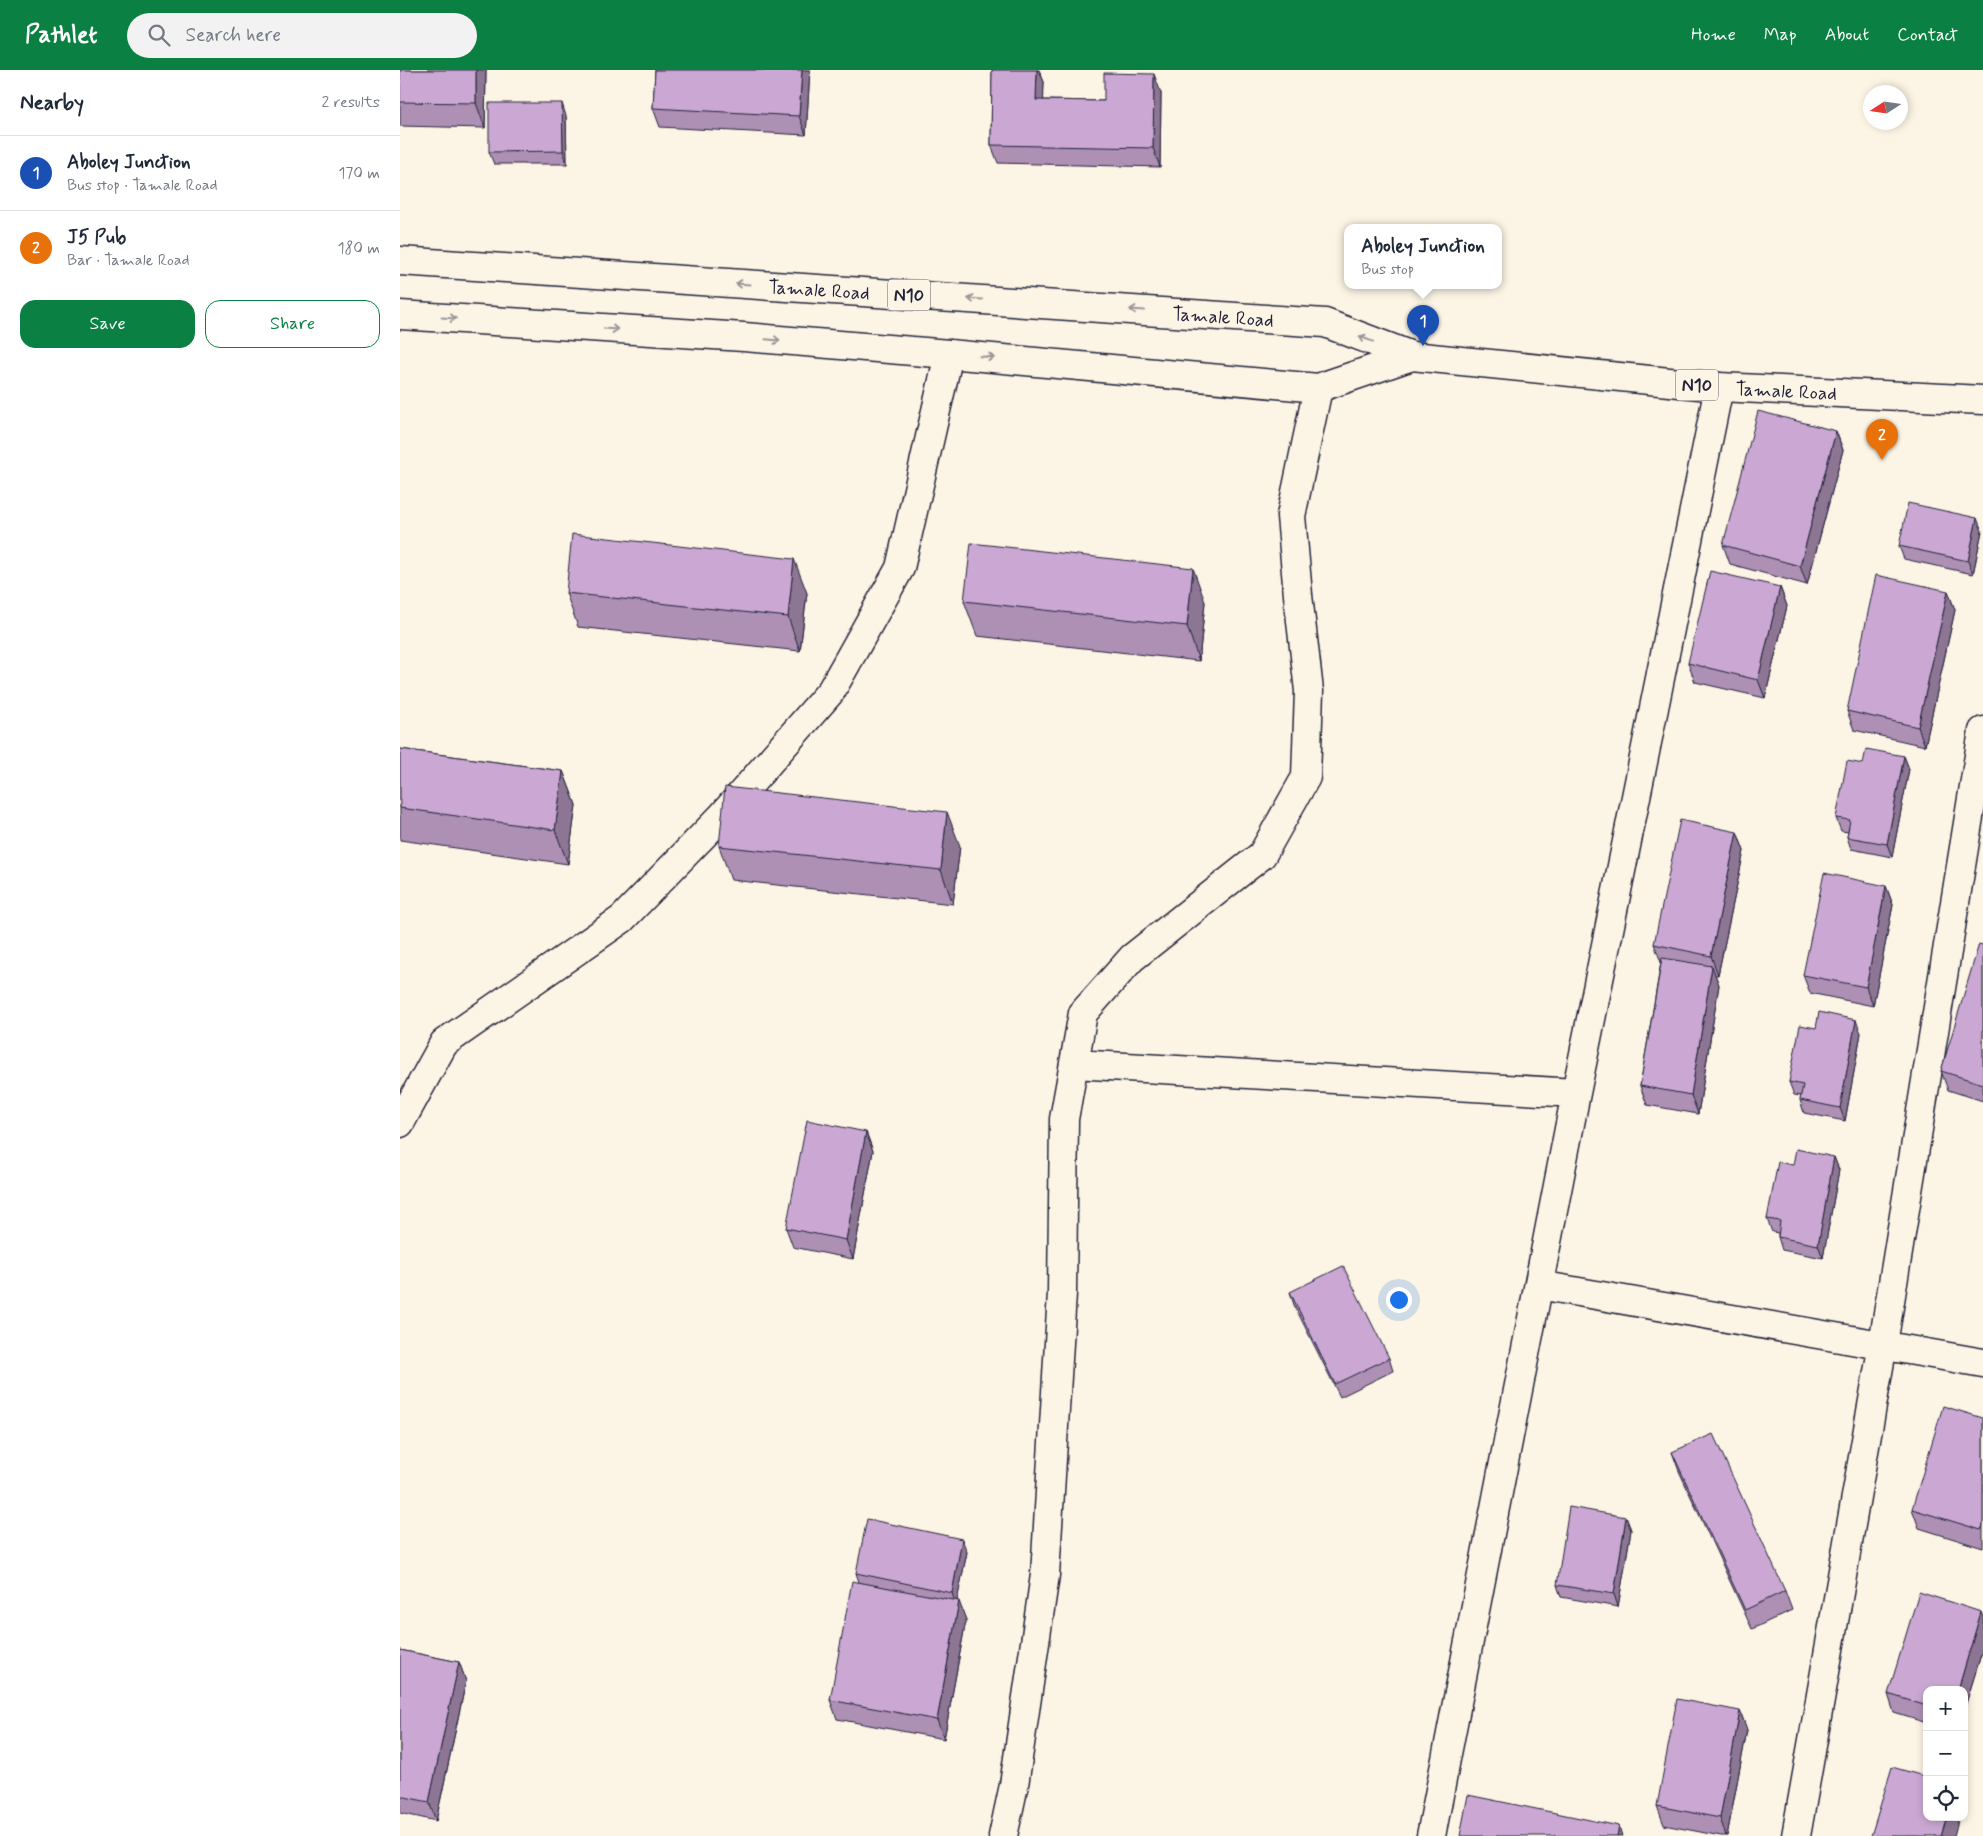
<!DOCTYPE html>
<meta charset="utf-8">
<style>
:root{--surface:#fff;--page:#f2f2f3;--text:#1f2937;--muted:#747a83;--line:#e0e1e3;--accent:#0b8043}
body{margin:0;font-family:Mynerve,sans-serif;background:var(--page);color:var(--text)}
.controls{position:absolute;right:15px;bottom:15px;display:grid;overflow:hidden;border-radius:10px;box-shadow:0 2px 8px #0003}
.controls button{width:45px;height:45px;display:grid;place-items:center;padding:0;border:0;border-bottom:1px solid var(--line);background:var(--surface);color:var(--text);font:25px sans-serif}
.compass{position:absolute;left:1463px;top:15px;width:45px;height:45px;border-radius:50%;background:var(--surface);box-shadow:0 2px 8px #0003;rotate:258deg}
.you{position:absolute;left:998px;top:1229px;width:18px;height:18px;margin:-12px;border:4px solid #fff;border-radius:50%;background:#1a73e8;box-shadow:0 0 0 8px #1a73e833}
.badge{display:grid;place-items:center;width:32px;height:32px;border-radius:50%;background:var(--accent);color:#fff;font-size:16px;font-weight:700}
.pin{position:absolute;translate:-50% -41px;filter:drop-shadow(0 1px 2px #0008)}
.pin::after{content:'';position:absolute;top:26px;width:18px;height:15px;background:inherit;clip-path:polygon(0 0,100% 0,50% 100%)}
.popup{position:absolute;left:944px;top:154px;width:158px;height:65px;box-sizing:border-box;display:grid;place-content:center;border-radius:10px;background:var(--surface);filter:drop-shadow(0 1px 4px #0005);font-size:16px;white-space:nowrap;color:var(--muted)}
.popup b{font-size:19px;color:var(--text)}
.popup::after{content:'';position:absolute;left:50%;top:100%;margin-left:-10px;border:10px solid transparent;border-top-color:var(--surface)}
.list{margin:0;padding:0;list-style:none}
h2{display:flex;justify-content:space-between;align-items:center;height:65px;margin:0;padding:0 20px;font-size:21px}
h2 small{font-size:16px;font-weight:400;color:var(--muted)}
.list li{display:grid;grid-template-columns:32px 1fr auto;gap:15px;align-items:center;box-sizing:border-box;height:75px;padding:0 20px;border-top:1px solid var(--line)}
.list b{display:block;font-size:19px;white-space:nowrap}
.list p{margin:0;font-size:16px;white-space:nowrap;color:var(--muted)}
.list em{font-size:16px;font-style:normal;color:var(--muted)}
.actions{display:flex;gap:10px;padding:15px 20px}
.actions a{flex:1;padding:11px 0;border:1px solid var(--accent);border-radius:15px;text-align:center;font-size:18px;color:var(--accent)}
.actions .main{background:var(--accent);color:#fff}
.icon{flex:none;width:28px;height:28px;fill:none;stroke:currentColor;stroke-width:2;stroke-linecap:round;stroke-linejoin:round}
.map{position:relative;flex:none;width:1583px;height:1766px;overflow:hidden}
header{display:flex;align-items:center;gap:30px;box-sizing:border-box;height:70px;padding:0 25px;background:var(--accent);color:#fff}
header strong{font-size:24px}
nav{display:flex;gap:28px;margin-inline-start:auto;font-size:18px}
.search{width:350px;height:45px;background:var(--page);display:flex;align-items:center;gap:12px;box-sizing:border-box;padding:0 18px;border-radius:28px;color:var(--muted);font-size:19px}
main{display:flex}
aside{flex:1;background:var(--surface)}
.map>svg:first-child{display:block}
.lines{fill:none;stroke-linecap:round;stroke-linejoin:round}
.street-casing{stroke:#22223b;stroke-width:31}
.highway-casing{stroke:#22223b;stroke-width:31}
.street{stroke:#fcf5e5;stroke-width:28}
.highway{stroke:#fcf5e5;stroke-width:28}
.wall{fill:#ae90b5;stroke:#22223b}
.shaded-wall{fill:#8d7694;stroke:#22223b}
.building{fill:#caa8d3;stroke:#22223b}
.oneway{stroke:#9a9698}
.labels{text-anchor:middle;stroke-width:4;stroke-linejoin:round;paint-order:stroke}
.shield{fill:#fcf5e5;stroke:#63616e;stroke-width:1}
.shield-label{font-size:18px;font-weight:bold;fill:#22223b}
.street-label{font-size:19px;fill:#22223b;stroke:#fcf5e5}
</style>
<header>
<strong>Pathlet</strong>
<div class="search"><svg class="icon" aria-label="search" viewBox="0 0 24 24"><circle cx="10" cy="10" r="6"/><path d="M15 15l6 6"/></svg>Search here</div>
<nav><a>Home</a><a>Map</a><a>About</a><a>Contact</a></nav>
</header>
<main>
<aside>
<h2>Nearby<small>2 results</small></h2>
<ul class="list">
<li><span class="badge" style="background:#1a4fb4">1</span><div><b>Aboley Junction</b><p>Bus stop · Tamale Road</p></div><em>170 m</em></li>
<li><span class="badge" style="background:#e8710a">2</span><div><b>J5 Pub</b><p>Bar · Tamale Road</p></div><em>180 m</em></li>
</ul>
<div class="actions"><a class="main">Save</a><a>Share</a></div>
</aside>
<div class="map">
<svg width="1583" height="1766" viewBox="0 0 1583 1766">
<rect width="100%" height="100%" fill="#fcf5e5"/>
<filter id="ink" filterUnits="userSpaceOnUse"><feTurbulence type="fractalNoise" baseFrequency=".02" numOctaves="2"/><feDisplacementMap in="SourceGraphic" scale="10" xChannelSelector="R" yChannelSelector="G"/><feConvolveMatrix kernelMatrix="1 2 1 2 8 2 1 2 1" color-interpolation-filters="sRGB"/></filter>
<g filter="url(#ink)">
<g class="lines">
<defs>
<path id="street" d="M674 994 1176 1023
M0 1053 44 973 222 849 323 745 431 621 500 498 549 284
M1139 1215 1583 1293
M603 1766 614 1715 645 1505 662 1223 664 1049 683 943 732 888 862 785 906 707 909 621 898 525 891 446 918 318
M1031 1766 1176 1023 1319 317
M1396 1766 1483 1274 1583 661"/>
<g id="highway">
<path id="s1" d="M0 191 925 253 1012 286 1319 317 1583 330"/>
<path d="M0 245 344 267 549 284 918 318 1012 286"/>
</g>
</defs>
<!-- street casing -->
<use href="#street" class="street-casing"/>
<!-- highway casing -->
<use href="#highway" class="highway-casing"/>
<!-- street -->
<use href="#street" class="street"/>
<!-- highway -->
<use href="#highway" class="highway"/>
</g>
<!-- wall -->
<path class="wall" d="M0 0H86L85 58 0 56Z
M255 0H410L406 65 260 57 253 38Z
M592 0H639L644 12 643 30 704 31 761 23 760 97 598 93 591 75Z
M166 46 167 94H94L89 82Z
M1436 361 1443 380 1407 515 1330 494 1323 475Z
M1582 461 1573 504 1504 489 1499 476Z
M1380 517 1387 536 1365 628 1295 612 1288 593Z
M1548 521 1555 540 1525 676 1454 660 1447 641Z
M166 523H407L400 581 178 557Z
M564 531 805 532 799 591 577 566Z
M0 679 163 701 176 735 168 794 0 770Z
M1504 686 1509 699 1492 787 1451 779 1447 767 1448 762 1441 761 1436 748 1463 694Z
M1337 762 1344 781 1318 905H1315L1319 915 1298 1044 1247 1035 1240 1016 1261 892 1254 874Z
M319 776H560L553 834 331 810Z
M1486 816 1493 835 1473 936 1410 923 1403 905Z
M1583 875V1031L1548 1020 1541 1001Z
M1416 958 1461 963 1445 1051 1404 1043 1400 1030 1401 1026 1394 1025 1389 1012Z
M466 1062 473 1081 453 1189 393 1177 386 1158Z
M1434 1087 1439 1100 1423 1188 1382 1180 1378 1167V1163L1372 1162 1367 1149 1393 1095Z
M890 1222 989 1288 993 1301 940 1327 894 1235Z
M1583 1348V1478L1519 1458 1512 1439Z
M1272 1382 1385 1521 1392 1540 1352 1559 1279 1401Z
M1226 1447 1231 1460 1218 1537 1161 1527 1157 1515Z
M567 1482 557 1530 566 1550 544 1669 437 1649 430 1630 459 1512 456 1503Z
M1583 1578 1564 1640V1620H1527V1653L1494 1643 1488 1624Z
M0 1580 59 1592 66 1611 36 1751 0 1743Z
M1340 1641 1347 1660 1327 1766H1321L1264 1755 1257 1736Z"/>
<!-- shaded-wall -->
<path class="shaded-wall" d="M76 0H86L85 58 76 33Z
M402 0H410L406 65 399 46Z
M637 0H639L644 12 643 49 636 30Z
M754 4 761 23 760 97 753 78Z
M162 33 166 46 167 94 163 81Z
M1436 361 1443 380 1407 515 1400 496Z
M1577 448 1582 461 1573 504 1568 491Z
M394 489 407 523 400 581 388 547Z
M793 498 805 532 799 591 787 556Z
M1380 517 1387 536 1365 628 1358 610Z
M1548 521 1555 540 1525 676 1518 657Z
M1504 686 1509 699 1492 787 1487 774Z
M163 701 176 735 168 794 155 760Z
M547 742 560 776 553 834 541 800Z
M1337 762 1344 781 1318 905 1311 886Z
M1486 816 1493 835 1473 936 1466 917Z
M1312 896 1319 915 1298 1044 1291 1025Z
M1456 950 1461 963 1445 1051 1440 1038Z
M466 1062 473 1081 453 1189 446 1170Z
M1434 1087 1439 1100 1423 1188 1418 1175Z
M1226 1447 1231 1460 1218 1537 1214 1524Z
M562 1469 567 1482 556 1536 552 1523Z
M559 1531 566 1550 544 1669 537 1650Z
M1581 1542 1583 1547V1578L1564 1640V1620H1558Z
M59 1592 66 1611 36 1751 29 1732Z
M1340 1641 1347 1660 1327 1766H1326L1320 1748Z
M1547 1747H1559L1554 1766H1541Z
M1219 1756 1222 1766H1217Z"/>
<!-- building -->
<path class="building" d="M0 0H76V33L0 32Z
M255 0H402L399 46 253 38Z
M592 0H637L636 30 704 31V3L754 4 753 78 591 75Z
M89 33H162L163 81 89 82Z
M1358 341 1436 361 1400 496 1323 475Z
M1508 433 1577 448 1568 491 1499 476Z
M172 464 394 489 388 547 166 523Z
M571 473 793 498 787 556 564 531Z
M1310 501 1380 517 1358 610 1288 593Z
M1476 505 1548 521 1518 657 1447 641Z
M0 679 163 701 155 760 0 738Z
M1466 679 1504 686 1487 774 1447 767 1450 750 1436 748 1447 691 1463 694Z
M325 717 547 742 541 800 319 776Z
M1280 750 1337 762 1311 886 1254 874Z
M1424 803 1486 816 1466 917 1403 905Z
M1579 874 1583 875V1014L1541 1001Z
M1262 888 1312 896 1291 1025 1240 1016Z
M1419 942 1456 950 1440 1038 1400 1030 1403 1015 1389 1012 1400 955 1416 958Z
M407 1050 466 1062 446 1170 386 1158Z
M1396 1079 1434 1087 1418 1175 1378 1167 1380 1151 1367 1149 1378 1092 1393 1095Z
M943 1196 989 1288 935 1314 890 1222Z
M1543 1336 1583 1348V1455L1581 1460 1512 1439Z
M1313 1364 1385 1521 1345 1540 1272 1382Z
M1169 1437 1226 1447 1214 1524 1157 1515Z
M467 1449 562 1469 552 1523 456 1503Z
M452 1511 559 1531 537 1650 430 1630Z
M1519 1522 1581 1542 1558 1620H1527V1636L1488 1624Z
M0 1580 59 1592 29 1732 0 1726Z
M1277 1629 1340 1641 1320 1748 1257 1736Z
M1492 1697 1527 1707V1747H1547L1541 1766H1471Z
M1068 1725 1219 1756 1217 1766H1060Z"/>
<!-- one-way arrows -->
<defs><path id="oneway-shaft" d="M-6 0H5M1.5-3L5.5 0L1.5 3" fill="none" stroke-width="1.6" stroke-linecap="round" stroke-linejoin="round" transform="scale(1.25)"/></defs>
<g class="oneway">
<use href="#oneway-shaft" transform="translate(343 214) rotate(-176)"/>
<use href="#oneway-shaft" transform="translate(575 229) rotate(-176)"/>
<use href="#oneway-shaft" transform="translate(737 240) rotate(-176)"/>
<use href="#oneway-shaft" transform="translate(49 248) rotate(4)"/>
<use href="#oneway-shaft" transform="translate(211 259) rotate(4)"/>
<use href="#oneway-shaft" transform="translate(966 269) rotate(-159)"/>
<use href="#oneway-shaft" transform="translate(373 270) rotate(5)"/>
<use href="#oneway-shaft" transform="translate(587 287) rotate(5)"/>
</g>
</g>
<g class="labels">
<!-- shield labels -->
<g class="shield">
<rect x="488" y="209.5" width="42" height="31" rx="4"/>
<rect x="1276" y="299.5" width="42" height="31" rx="4"/>
</g>
<g class="shield-label">
<text x="509" y="231">N10</text>
<text x="1297" y="321">N10</text>
</g>
<!-- street labels -->
<g class="street-label">
<text dy="7" stroke="none"><textPath href="#s1" startOffset="420">Tamale Road</textPath></text>
<text dy="7" stroke="none"><textPath href="#s1" startOffset="825">Tamale Road</textPath></text>
<text dy="7" stroke="none"><textPath href="#s1" startOffset="1396">Tamale Road</textPath></text>
</g>
</g>
</svg>
<div class="controls">
<button>+</button>
<button>−</button>
<button><svg class="icon" aria-label="locate" viewBox="0 0 24 24"><circle cx="12" cy="12" r="6"/><path d="M12 2v4M12 18v4M2 12h4M18 12h4"/></svg></button>
</div>
<svg class="compass" viewBox="-18 -18 36 36"><path d="M0-13l5 13h-10z" fill="#e53935"/><path d="M0 13l5-13h-10z" fill="#747a83"/></svg>
<div class="you"></div>
<div class="pin badge" style="left:1023px;top:276px;background:#1a4fb4">1</div>
<div class="popup"><b>Aboley Junction</b>Bus stop</div>
<div class="pin badge" style="left:1482px;top:390px;background:#e8710a">2</div>
</div>
</main>
